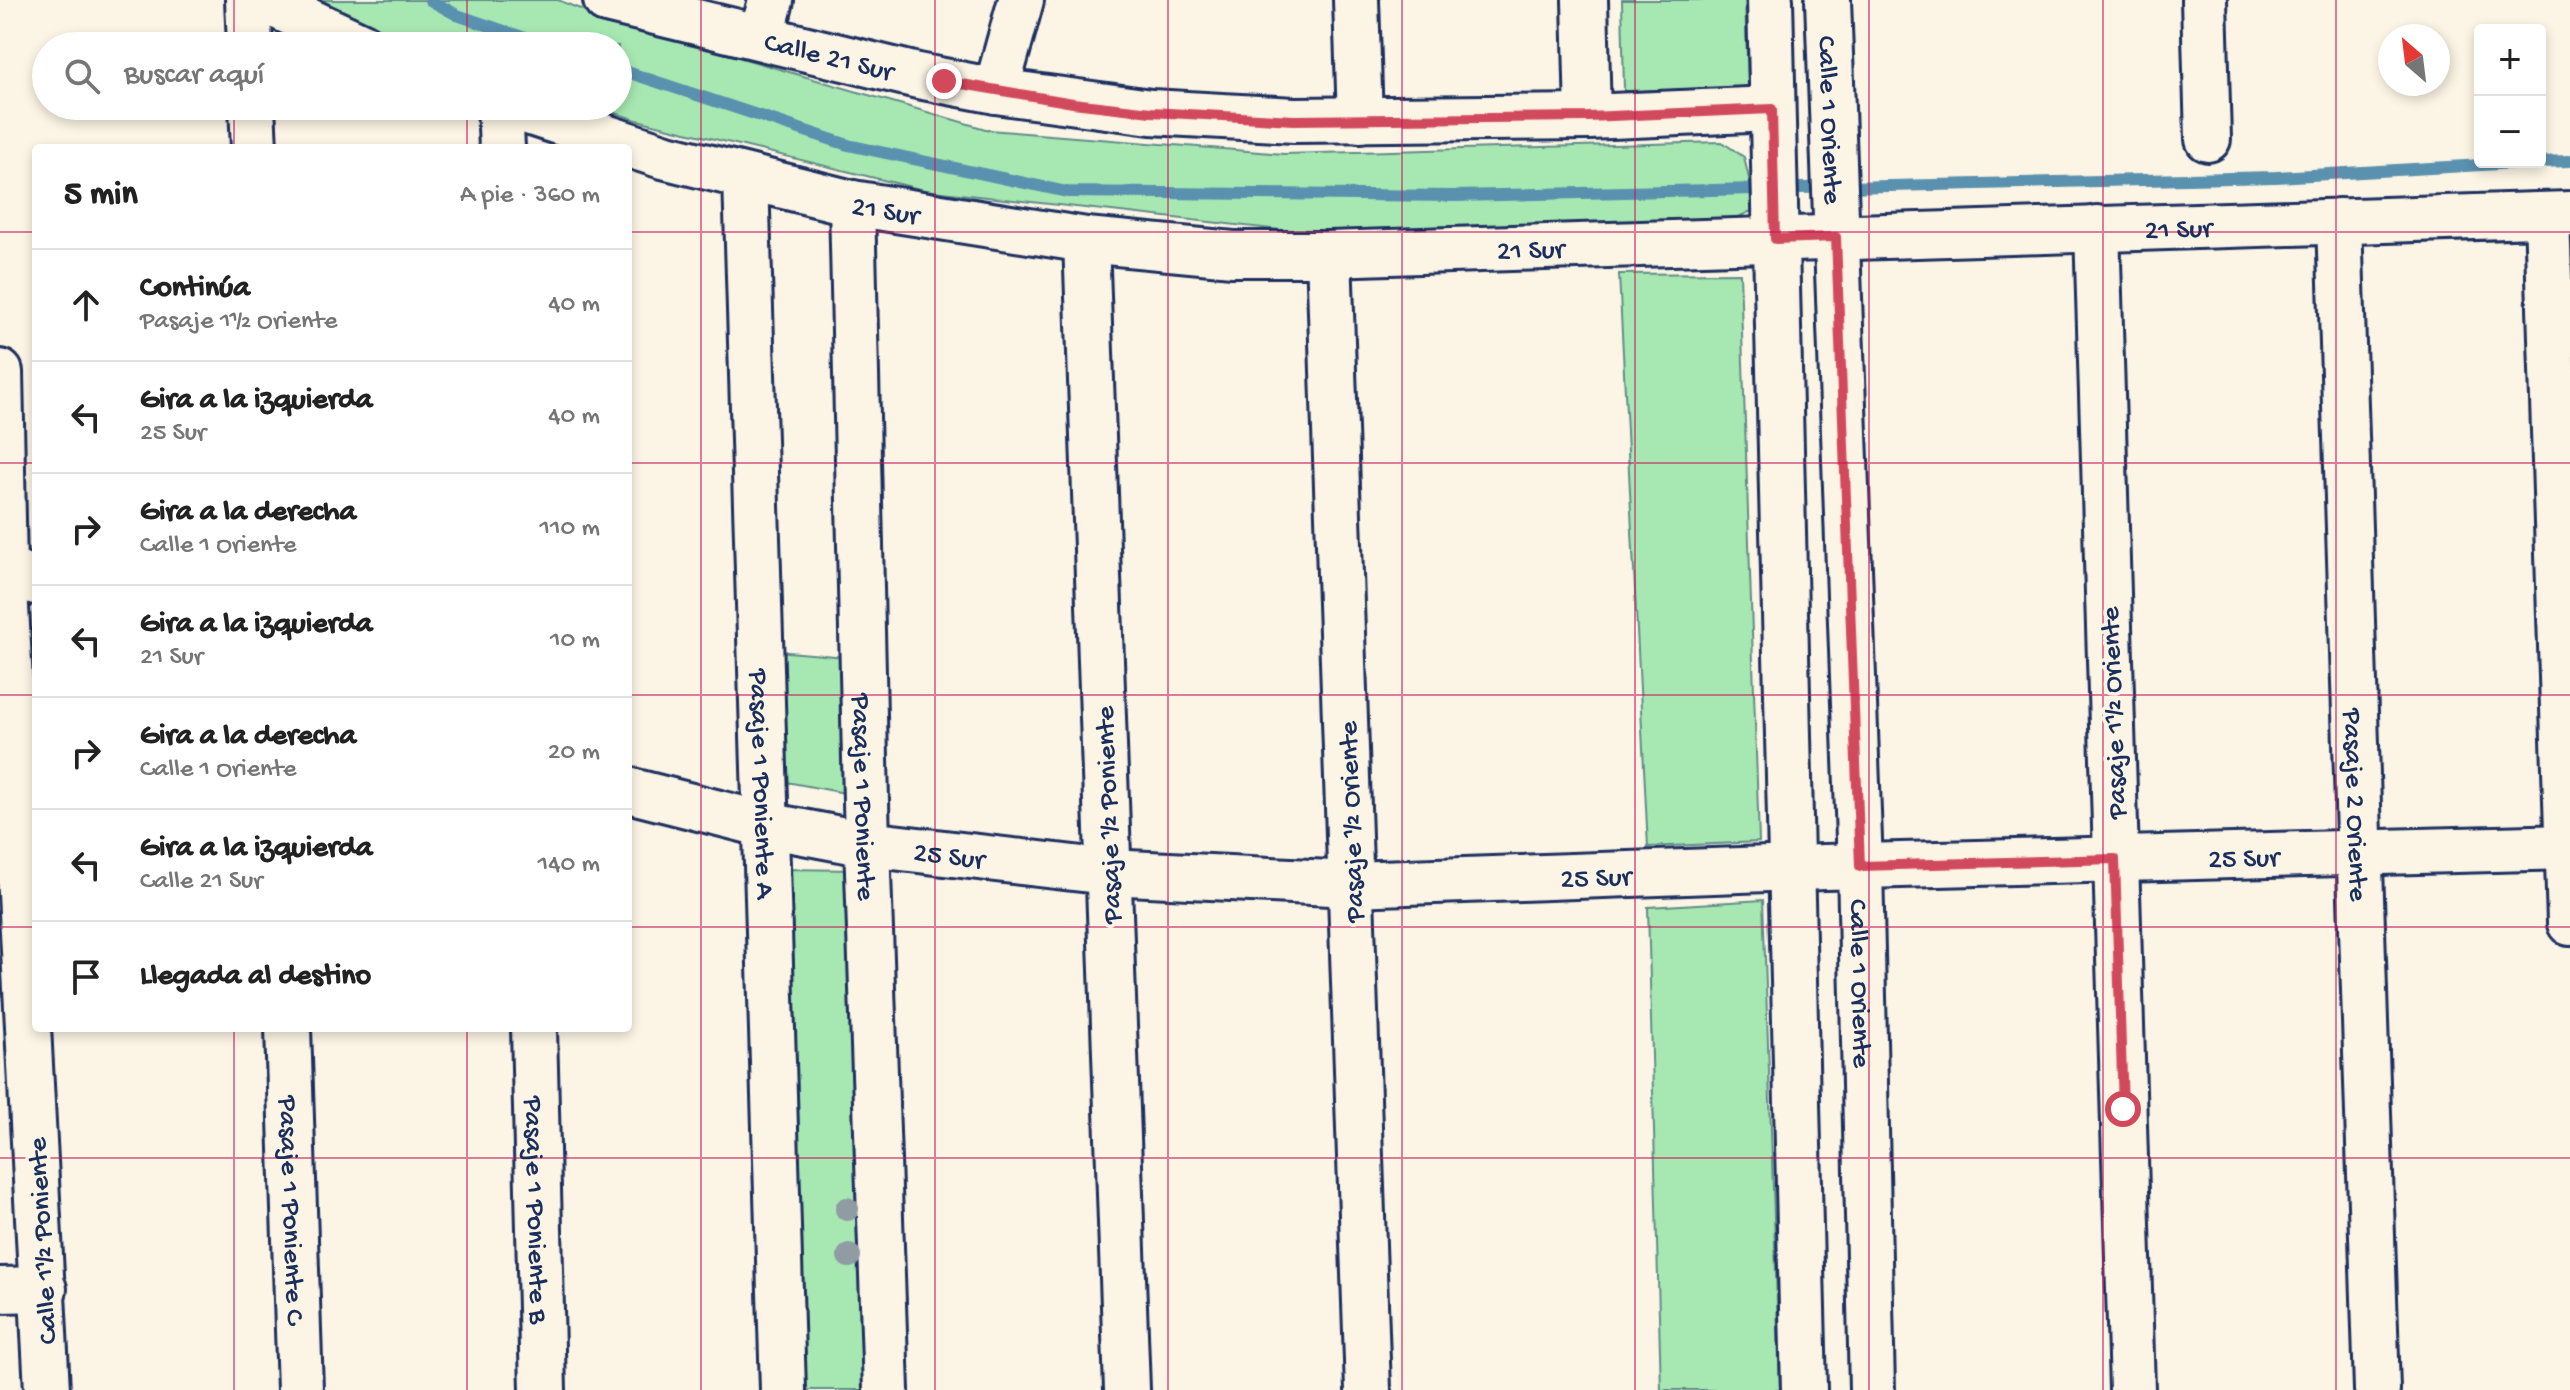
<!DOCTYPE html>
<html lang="es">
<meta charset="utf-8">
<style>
:root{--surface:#fff;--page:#f6f6f6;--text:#222;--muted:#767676;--line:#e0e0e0}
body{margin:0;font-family:"Gochi Hand",sans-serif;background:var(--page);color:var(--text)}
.controls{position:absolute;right:24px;top:24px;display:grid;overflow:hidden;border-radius:8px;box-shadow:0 4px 12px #0003}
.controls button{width:72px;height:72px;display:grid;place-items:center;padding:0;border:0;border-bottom:2px solid var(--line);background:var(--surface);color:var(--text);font:40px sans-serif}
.compass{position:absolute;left:2378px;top:24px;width:72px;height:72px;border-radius:50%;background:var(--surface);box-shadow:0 4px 12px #0003;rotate:332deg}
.stop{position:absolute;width:24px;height:24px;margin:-18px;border:6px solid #d1495b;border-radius:50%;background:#fff}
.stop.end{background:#d1495b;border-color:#fff;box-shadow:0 2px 8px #0008}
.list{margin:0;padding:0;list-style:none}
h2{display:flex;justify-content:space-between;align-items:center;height:104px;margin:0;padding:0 32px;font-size:34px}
h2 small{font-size:26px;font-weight:400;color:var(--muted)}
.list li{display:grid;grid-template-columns:52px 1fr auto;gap:24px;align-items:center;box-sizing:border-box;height:112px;padding:0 32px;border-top:2px solid var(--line)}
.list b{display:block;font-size:30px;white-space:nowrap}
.list p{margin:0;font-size:26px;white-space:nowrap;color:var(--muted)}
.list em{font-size:26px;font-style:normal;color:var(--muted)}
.icon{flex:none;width:44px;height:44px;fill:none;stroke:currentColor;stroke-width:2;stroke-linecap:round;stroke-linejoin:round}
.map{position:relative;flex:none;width:2570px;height:1390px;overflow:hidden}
.search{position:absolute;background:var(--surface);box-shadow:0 4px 12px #0003;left:32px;top:32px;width:600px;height:88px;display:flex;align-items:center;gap:20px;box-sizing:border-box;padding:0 28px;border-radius:44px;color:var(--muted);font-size:30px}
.panel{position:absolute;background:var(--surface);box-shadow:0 4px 12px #0003;left:32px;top:144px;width:600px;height:888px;border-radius:8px}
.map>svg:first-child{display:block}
.green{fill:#a7e8b2;stroke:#618c88;stroke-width:2}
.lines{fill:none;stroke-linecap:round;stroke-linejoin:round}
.stream{stroke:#5a91ae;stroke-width:12}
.minor-casing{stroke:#1b2f5e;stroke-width:50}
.tertiary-casing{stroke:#1b2f5e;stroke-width:50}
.minor{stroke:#fcf5e5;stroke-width:44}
.tertiary{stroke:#fcf5e5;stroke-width:44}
.tree{fill:#909ca4}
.route{stroke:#d1495b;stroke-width:10}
.grid{fill:none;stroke:#c2185b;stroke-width:2;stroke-opacity:0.55}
.labels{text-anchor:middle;stroke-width:7;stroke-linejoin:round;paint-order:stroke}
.street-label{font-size:28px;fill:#1b2f5e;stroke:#fcf5e5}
</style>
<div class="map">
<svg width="2570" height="1390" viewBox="0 0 2570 1390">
<rect width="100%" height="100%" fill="#fcf5e5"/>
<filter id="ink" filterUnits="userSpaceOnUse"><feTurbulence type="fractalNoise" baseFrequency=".0125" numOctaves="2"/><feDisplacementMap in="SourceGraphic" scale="16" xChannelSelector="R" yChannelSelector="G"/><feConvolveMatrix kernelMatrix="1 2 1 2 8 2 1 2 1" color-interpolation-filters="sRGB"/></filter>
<g filter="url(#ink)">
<!-- green -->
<path class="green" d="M318 0H558L600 17 989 130 1284 154 1722 142 1744 157 1756 209 1734 219 1298 232 924 190 637 120 593 106H618V46H411Z
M1622 0H1745L1748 89 1624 91Z
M1740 273 1759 842 1648 847 1619 274Z
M776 651 846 657 845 793 781 781Z
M777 869 859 870 878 1390H795Z
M1763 900 1780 1390H1661L1648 907Z"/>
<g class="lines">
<!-- stream -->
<path class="stream" d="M430 0 457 15 549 46
M618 69 848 145 1067 192 1454 196 2276 177 2533 162
M2540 162 2570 161"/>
<defs>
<g id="minor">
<path d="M248 0 250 46"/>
<path d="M264 0 362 46"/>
<path id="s1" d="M606 0 918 76 996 91 1151 112 1294 120 1588 117 1772 109"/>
<path d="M1356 0 1360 120"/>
<path d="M1585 0 1588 117"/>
<path d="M2204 0 2208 139"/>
<path d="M762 37 771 0"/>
<path d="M996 91 1021 0"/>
<path d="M252 106 254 148"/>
<path d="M500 106 502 148"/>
<path id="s2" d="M510 106 663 156 852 203 1086 240 1233 254H1329L2570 214"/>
<path id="s3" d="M746 178 783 1390"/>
<path id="s4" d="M852 203 867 844 886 1390"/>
<path d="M2547 215 2570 923"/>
<path id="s5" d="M2339 221 2377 1390"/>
<path d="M2097 228 2132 1390"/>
<path d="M1086 240 1127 1390"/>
<path d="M1329 254 1368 1390"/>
<path d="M0 565 36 582"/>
<path id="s6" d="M628 790 766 825 867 844 1108 872 1351 884 1825 867 2570 847"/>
<path id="s7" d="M288 1028 300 1390"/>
<path id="s8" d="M534 1028 543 1390"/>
<path d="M0 1290 44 1289"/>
</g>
<g id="tertiary">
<path d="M1770 0 1804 1390"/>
<path id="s9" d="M1828 0 1860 866 1872 1390"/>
<path d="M0 372 4 568 47 1390"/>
</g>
</defs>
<!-- minor casing -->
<use href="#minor" class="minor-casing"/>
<!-- tertiary casing -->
<use href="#tertiary" class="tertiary-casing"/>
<!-- minor -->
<use href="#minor" class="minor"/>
<!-- tertiary -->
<use href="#tertiary" class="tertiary"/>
</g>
<!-- trees -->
<g class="tree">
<circle cx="847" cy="1209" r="12"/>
<circle cx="849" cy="1256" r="12"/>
</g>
</g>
<g class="lines" filter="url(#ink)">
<!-- route -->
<path class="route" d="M944 81 1073 103 1151 112 1294 120 1588 117 1772 109 1775 239 1836 237 1860 866 2115 859 2123 1109"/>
</g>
<!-- grid -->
<path class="grid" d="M234 0V46M467 0V46M701 0V1390M935 0V1390M1168 0V1390M1402 0V1390M1635 0V1390M1869 0V1390M2103 0V1390M2336 0V1390M234 106V148M467 106V148M0 232H36M628 232H2570M0 463H36M628 463H2570M0 695H36M628 695H2570M0 927H36M628 927H2570M234 1028V1390M467 1028V1390M0 1158H2570"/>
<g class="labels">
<!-- street labels -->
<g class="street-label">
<text dy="10" stroke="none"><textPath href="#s1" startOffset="230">Calle 21 Sur</textPath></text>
<text dy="10" stroke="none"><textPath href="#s9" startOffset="120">Calle 1 Oriente</textPath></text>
<text dy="10" stroke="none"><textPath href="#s2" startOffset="390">21 Sur</textPath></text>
<text dy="10" stroke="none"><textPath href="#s2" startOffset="1686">21 Sur</textPath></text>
<text dy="10" stroke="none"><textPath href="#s2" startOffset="1038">21 Sur</textPath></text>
<text transform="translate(2111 713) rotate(-92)" y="10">Pasaje 1½ Oriente</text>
<text dy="10" stroke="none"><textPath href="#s3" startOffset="606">Pasaje 1 Poniente A</textPath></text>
<text dy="10" stroke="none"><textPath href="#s4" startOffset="594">Pasaje 1 Poniente</textPath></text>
<text dy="10" stroke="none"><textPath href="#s5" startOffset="584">Pasaje 2 Oriente</textPath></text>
<text transform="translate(1106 815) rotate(-92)" y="10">Pasaje ½ Poniente</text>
<text transform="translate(1349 822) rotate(-92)" y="10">Pasaje ½ Oriente</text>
<text dy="10" stroke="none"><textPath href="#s6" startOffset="328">25 Sur</textPath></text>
<text dy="10" stroke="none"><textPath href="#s6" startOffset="1624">25 Sur</textPath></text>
<text dy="10" stroke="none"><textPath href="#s6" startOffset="976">25 Sur</textPath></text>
<text dy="10" stroke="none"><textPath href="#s9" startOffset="984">Calle 1 Oriente</textPath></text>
<text dy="10" stroke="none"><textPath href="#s7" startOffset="182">Pasaje 1 Poniente C</textPath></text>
<text dy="10" stroke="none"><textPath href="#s8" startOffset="182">Pasaje 1 Poniente B</textPath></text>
<text transform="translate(40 1241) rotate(-93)" y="10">Calle 1½ Poniente</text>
</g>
</g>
</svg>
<div class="controls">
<button>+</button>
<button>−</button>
</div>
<svg class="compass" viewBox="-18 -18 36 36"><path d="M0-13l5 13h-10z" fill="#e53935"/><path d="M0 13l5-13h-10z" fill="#767676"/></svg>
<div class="stop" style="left:2123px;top:1109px"></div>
<div class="stop end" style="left:944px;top:81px"></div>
<div class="search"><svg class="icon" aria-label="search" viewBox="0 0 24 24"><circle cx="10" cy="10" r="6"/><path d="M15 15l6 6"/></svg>Buscar aquí</div>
<section class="panel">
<h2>5 min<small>A pie · 360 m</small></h2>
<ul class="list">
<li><svg class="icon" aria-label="ahead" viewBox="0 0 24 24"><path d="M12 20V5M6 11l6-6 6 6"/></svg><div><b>Continúa</b><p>Pasaje 1½ Oriente</p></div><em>40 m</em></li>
<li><svg class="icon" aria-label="left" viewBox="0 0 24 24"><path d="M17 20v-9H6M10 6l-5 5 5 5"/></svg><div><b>Gira a la izquierda</b><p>25 Sur</p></div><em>40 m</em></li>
<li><svg class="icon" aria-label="right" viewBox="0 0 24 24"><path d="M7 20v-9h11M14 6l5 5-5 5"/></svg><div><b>Gira a la derecha</b><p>Calle 1 Oriente</p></div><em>110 m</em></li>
<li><svg class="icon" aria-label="left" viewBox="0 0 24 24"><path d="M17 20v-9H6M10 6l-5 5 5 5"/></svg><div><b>Gira a la izquierda</b><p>21 Sur</p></div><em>10 m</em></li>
<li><svg class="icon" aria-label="right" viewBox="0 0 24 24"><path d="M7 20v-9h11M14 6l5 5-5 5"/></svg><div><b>Gira a la derecha</b><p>Calle 1 Oriente</p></div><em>20 m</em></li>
<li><svg class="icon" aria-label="left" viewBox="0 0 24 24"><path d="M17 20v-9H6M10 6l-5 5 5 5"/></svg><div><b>Gira a la izquierda</b><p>Calle 21 Sur</p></div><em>140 m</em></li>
<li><svg class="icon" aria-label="arrive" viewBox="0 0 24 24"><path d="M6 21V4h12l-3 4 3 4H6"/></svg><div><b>Llegada al destino</b></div></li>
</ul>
</section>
</div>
